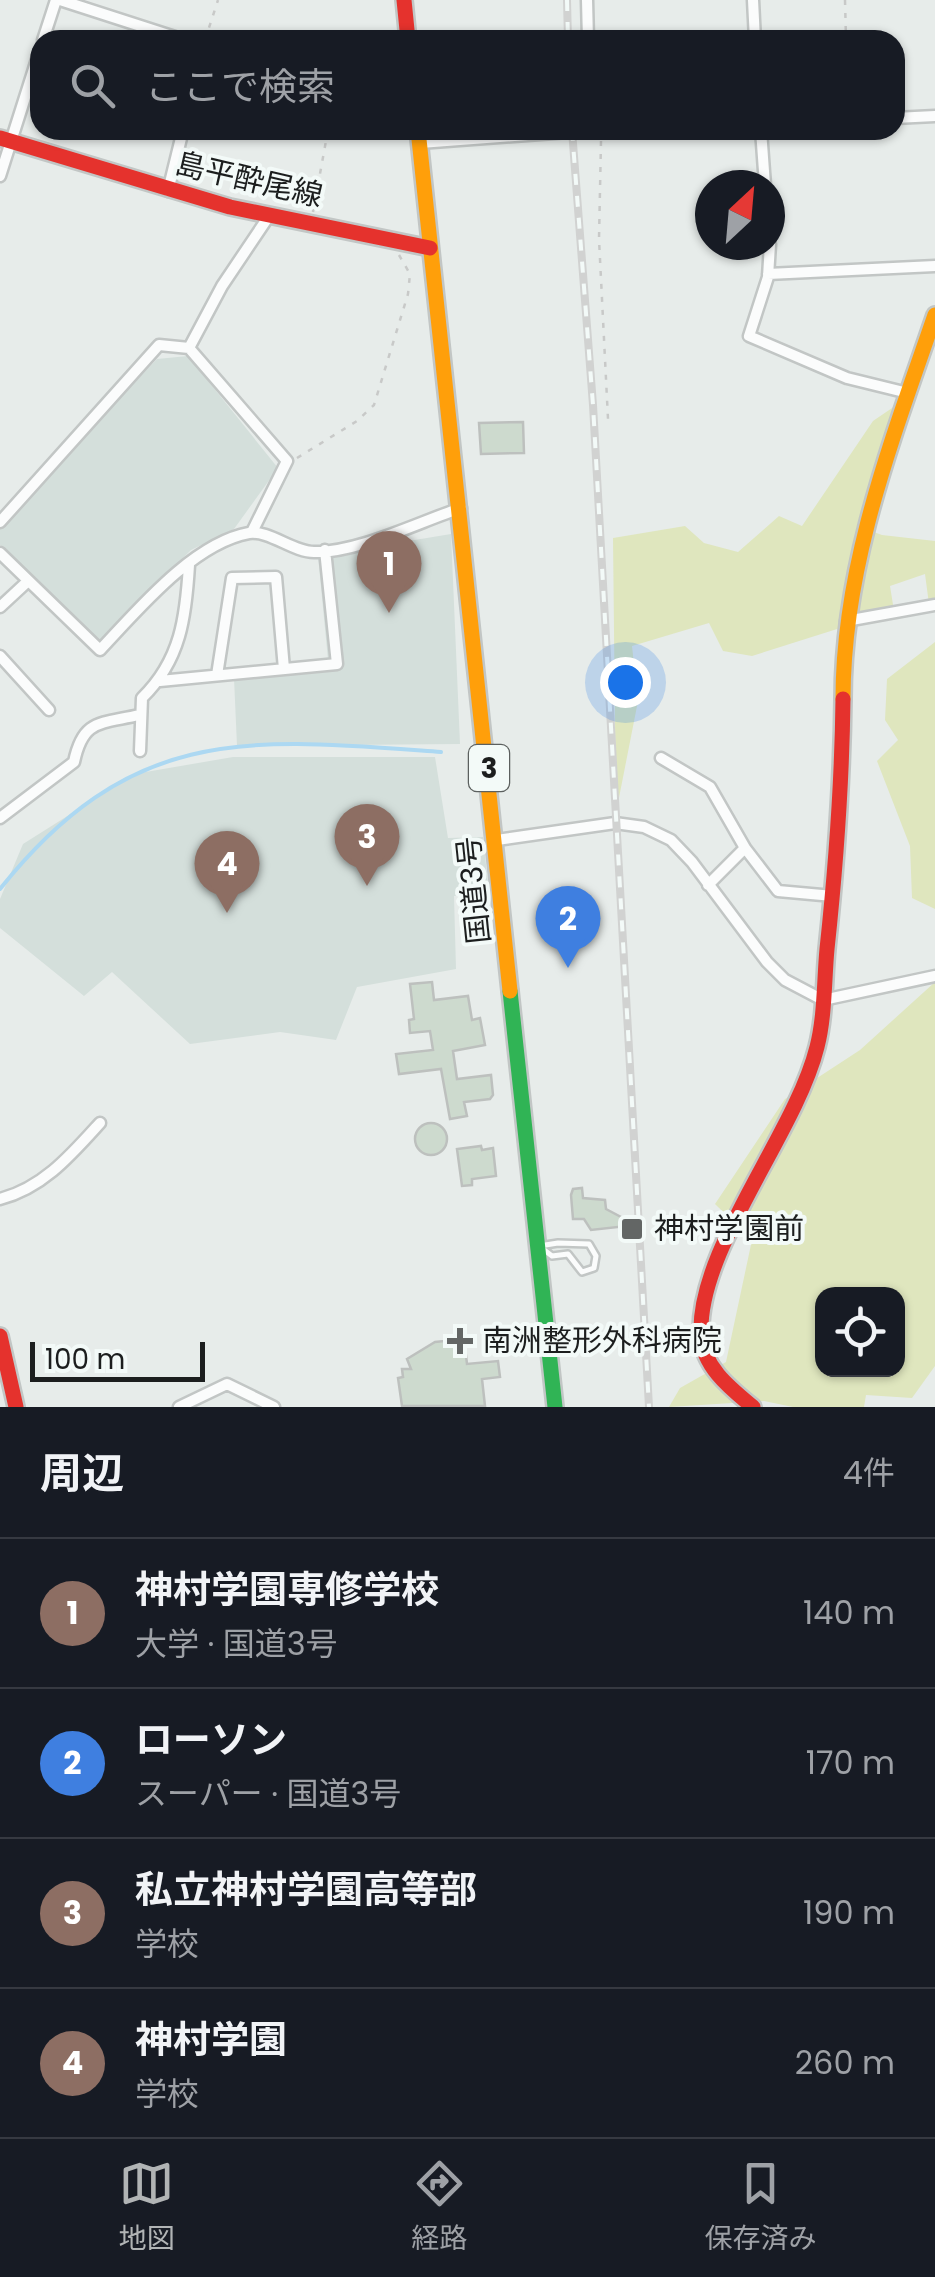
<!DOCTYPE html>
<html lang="ja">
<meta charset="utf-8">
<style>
:root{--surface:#171b24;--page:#20242c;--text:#f1f3f6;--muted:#9ea1a6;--line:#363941;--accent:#b1b4b5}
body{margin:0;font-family:Poppins,"Noto Sans JP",sans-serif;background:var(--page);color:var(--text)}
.controls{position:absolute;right:30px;bottom:30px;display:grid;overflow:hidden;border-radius:20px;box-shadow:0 2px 8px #0004}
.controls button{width:90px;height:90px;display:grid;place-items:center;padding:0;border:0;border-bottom:2px solid var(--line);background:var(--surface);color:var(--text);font:50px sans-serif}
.compass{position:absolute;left:695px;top:170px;width:90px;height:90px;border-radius:50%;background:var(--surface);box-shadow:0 2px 8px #0004;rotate:26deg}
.scale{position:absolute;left:30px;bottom:25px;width:175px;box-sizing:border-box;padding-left:10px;border:5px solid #1c1e1e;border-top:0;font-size:28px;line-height:35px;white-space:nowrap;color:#1c1e1e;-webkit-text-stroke:8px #f3faf8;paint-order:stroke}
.you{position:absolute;left:625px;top:682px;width:35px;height:35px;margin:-25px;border:8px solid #fff;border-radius:50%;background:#1a73e8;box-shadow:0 0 0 15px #1a73e833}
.badge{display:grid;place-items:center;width:65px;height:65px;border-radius:50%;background:var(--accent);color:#fff;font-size:32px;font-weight:700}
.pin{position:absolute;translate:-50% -82px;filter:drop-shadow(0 2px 5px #0008)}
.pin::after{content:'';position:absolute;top:52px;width:35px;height:30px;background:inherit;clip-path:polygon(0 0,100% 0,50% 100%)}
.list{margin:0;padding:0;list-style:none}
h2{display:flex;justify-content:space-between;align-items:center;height:130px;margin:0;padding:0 40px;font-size:42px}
h2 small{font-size:32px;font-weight:400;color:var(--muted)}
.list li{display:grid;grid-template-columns:65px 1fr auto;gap:30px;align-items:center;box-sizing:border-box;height:150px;padding:0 40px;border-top:2px solid var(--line)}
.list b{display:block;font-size:38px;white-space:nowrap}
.list p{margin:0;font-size:32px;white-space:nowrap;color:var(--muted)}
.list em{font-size:32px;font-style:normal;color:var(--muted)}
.icon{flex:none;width:55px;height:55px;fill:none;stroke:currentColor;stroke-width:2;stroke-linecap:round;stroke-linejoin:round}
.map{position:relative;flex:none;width:935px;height:1407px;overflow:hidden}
.search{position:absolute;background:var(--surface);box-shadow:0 2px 8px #0004;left:30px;right:30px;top:30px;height:110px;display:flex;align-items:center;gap:25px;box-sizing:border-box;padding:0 35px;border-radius:30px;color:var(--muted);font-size:38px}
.sheet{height:730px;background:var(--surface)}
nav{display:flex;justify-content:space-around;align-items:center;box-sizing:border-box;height:140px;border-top:2px solid var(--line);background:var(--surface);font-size:28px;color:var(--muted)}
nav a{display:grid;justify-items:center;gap:5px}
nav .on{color:var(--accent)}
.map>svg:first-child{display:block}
.built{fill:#d4dfdb}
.green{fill:#dfe6be;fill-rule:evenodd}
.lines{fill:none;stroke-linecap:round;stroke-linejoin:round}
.stream{stroke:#acd8f2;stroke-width:4}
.building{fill:#cddace;stroke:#bdc0be;stroke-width:2.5}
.lane-casing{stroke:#c2c6c5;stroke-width:10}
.street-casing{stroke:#c2c6c5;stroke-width:15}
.fast-casing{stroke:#c2c6c5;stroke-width:20}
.slow-casing{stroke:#c2c6c5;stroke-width:20}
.jam-casing{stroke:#c2c6c5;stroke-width:20}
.path{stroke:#c8c9c8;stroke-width:2.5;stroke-dasharray:5 8;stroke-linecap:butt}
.lane{stroke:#fbfcfc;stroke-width:5}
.street{stroke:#fbfcfc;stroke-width:10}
.fast{stroke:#30b455;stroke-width:15}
.slow{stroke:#ff9f0a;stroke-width:15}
.jam{stroke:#e5322d;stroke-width:15}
.rail-casing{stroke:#d1d2d1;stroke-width:8}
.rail{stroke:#f3faf8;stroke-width:4;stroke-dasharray:11;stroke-linecap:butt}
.poi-dot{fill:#636665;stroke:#f3faf8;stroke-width:4}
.labels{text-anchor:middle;stroke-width:8;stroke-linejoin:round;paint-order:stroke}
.shield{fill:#f3faf8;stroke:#5c605f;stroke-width:2.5}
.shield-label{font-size:28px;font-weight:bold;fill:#1c1e1e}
.street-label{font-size:30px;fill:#1c1e1e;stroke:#f3faf8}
.poi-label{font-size:30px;fill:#1c1e1e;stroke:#f3faf8;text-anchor:start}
</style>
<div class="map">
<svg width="935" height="1407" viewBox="0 0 935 1407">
<rect width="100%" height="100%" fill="#e7ecea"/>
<!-- built -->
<path class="built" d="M188 356 278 468 234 529 191 550 99 642 0 545V525L157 359Z
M451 534 460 744 237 746 234 678 329 670 318 556Z
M233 757H435L448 838 483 837 489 893 454 896 456 969 357 987 336 1040 280 1032 190 1044 112 972 84 996 0 928V899L23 844 134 774Z"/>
<!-- green -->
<path class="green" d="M895 406 857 526 882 535 935 541V603L929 604 925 574 890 586 894 611 752 656 723 651 709 623 632 646 638 701 616 813 613 538 685 526 704 543 738 552 779 516 802 526 873 421Z
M935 642V909L912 898 910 846 877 761 898 740 885 720 887 679Z
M935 982V1366L912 1398 866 1395 864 1407H793L764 1401 669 1407 680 1388 726 1362 752 1240 715 1204 785 1099 860 1050ZM822 1294H898V1370H822Z"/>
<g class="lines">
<!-- stream -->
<path class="stream" d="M0 889C133 723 249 738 441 752"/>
</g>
<!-- building -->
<path class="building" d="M523 422 524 453 481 454 479 423Z
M432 982 434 1000 468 996 472 1020 480 1018 485 1045 453 1051 457 1079 491 1075 493 1095 490 1099 464 1102 467 1116 450 1119 441 1069 399 1074 396 1054 433 1050 430 1031 410 1033 409 1020 414 1019 410 984Z
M415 1139a16 16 0 1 1 32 0a16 16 0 1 1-32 0Z
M481 1146 482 1150 493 1148 496 1176 472 1179V1185L462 1186 457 1149Z
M582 1188 583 1198 605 1200 606 1209 636 1225 591 1230 584 1219H573L571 1195 573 1189Z
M464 1339 467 1364 498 1361 500 1377 482 1379 485 1406H402L398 1378 403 1377 402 1369H411L407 1359 435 1342Z"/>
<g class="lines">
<defs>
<path id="lane" d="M558 1243 589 1244 596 1256 594 1268 582 1272 568 1254 552 1256 539 1246Z"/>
<path id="street" d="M60 0 184 40
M587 0 588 40
M753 0 755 40
M43 40 56 0
M895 118 935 116
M761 130 765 185
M420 143 595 130
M0 176 40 50
M168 191 183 130
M770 244 768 277 749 336 847 378 908 393
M768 274 935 266
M189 348 222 286 269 216
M0 522 159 345 189 348 287 461 252 532
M0 553 100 650C137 611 193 543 249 533 269 530 293 552 314 552 357 553 419 522 461 508
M0 607 27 582
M846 621 935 605
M0 656 49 710
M217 675 232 578 276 577 284 669
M160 681 337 664 325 550
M140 751 142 698C181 660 186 616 189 565
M661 758 710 787 745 848 778 891 833 896
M0 818 74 762C83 719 100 724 139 715
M497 840 615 823 644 827 671 840 692 862 767 962 785 980 823 1000 935 976
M708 885 745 848
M0 1199C43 1188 71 1155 100 1123
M179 1407 227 1384 274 1407"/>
<path id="fast" d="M510 991 555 1407"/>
<path id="slow" d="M418 130 510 991
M843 699C843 565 892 440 935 315"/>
<path id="jam" d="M404 0 408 40
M0 138 230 207 430 248
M0 1336 16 1407
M753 1407C730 1388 703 1367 701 1335 697 1249 795 1135 817 1047 825 1016 824 981 827 949 836 865 842 783 843 699"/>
</defs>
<!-- lane casing -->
<use href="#lane" class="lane-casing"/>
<!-- street casing -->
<use href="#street" class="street-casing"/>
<!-- fast casing -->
<use href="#fast" class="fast-casing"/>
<!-- slow casing -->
<use href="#slow" class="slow-casing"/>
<!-- jam casing -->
<use href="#jam" class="jam-casing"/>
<!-- path -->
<path class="path" d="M845 0 846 40
M205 40 218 0
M601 141 599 239 608 419
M313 212 328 130
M297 458 357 421 374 405 408 294 410 274 399 255"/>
<!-- lane -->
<use href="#lane" class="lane"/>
<!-- street -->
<use href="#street" class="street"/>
<!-- fast -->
<use href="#fast" class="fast"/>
<!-- slow -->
<use href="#slow" class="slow"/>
<!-- jam -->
<use href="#jam" class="jam"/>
<defs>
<path id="rail" d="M567 0 568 40
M572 130 593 405 649 1407"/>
</defs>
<!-- rail casing -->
<use href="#rail" class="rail-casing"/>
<!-- rail -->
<use href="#rail" class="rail"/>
</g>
<!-- markers -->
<g class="poi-dot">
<rect x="620" y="1217" width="24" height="24" rx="5"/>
<path d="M455 1326h10v10h10v10h-10v10h-10v-10h-10v-10h10z"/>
</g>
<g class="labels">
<!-- shield labels -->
<rect class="shield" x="469" y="745" width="40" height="46" rx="8"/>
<g class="shield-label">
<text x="489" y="778">3</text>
</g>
<!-- street labels -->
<g class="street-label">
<text transform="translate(249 180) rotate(13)" y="10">島平酔尾線</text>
<text transform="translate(474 890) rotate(-96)" y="10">国道3号</text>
</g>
<!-- poi labels -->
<g class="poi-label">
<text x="654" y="1239">神村学園前</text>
<text x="482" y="1351">南洲整形外科病院</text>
</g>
</g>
</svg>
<div class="controls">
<button><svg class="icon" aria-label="locate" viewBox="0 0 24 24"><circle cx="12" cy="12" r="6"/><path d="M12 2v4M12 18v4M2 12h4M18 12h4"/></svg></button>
</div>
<svg class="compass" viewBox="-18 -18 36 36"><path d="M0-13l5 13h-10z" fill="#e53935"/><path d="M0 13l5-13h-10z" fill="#9ea1a6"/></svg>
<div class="scale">100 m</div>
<div class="you"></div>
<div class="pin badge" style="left:389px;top:613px;background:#8d6e63">1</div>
<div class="pin badge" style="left:568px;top:968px;background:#3f7fe0">2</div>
<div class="pin badge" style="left:367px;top:886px;background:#8d6e63">3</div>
<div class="pin badge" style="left:227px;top:913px;background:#8d6e63">4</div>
<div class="search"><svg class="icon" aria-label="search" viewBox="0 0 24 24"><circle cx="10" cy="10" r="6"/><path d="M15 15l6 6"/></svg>ここで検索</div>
</div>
<section class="sheet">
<h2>周辺<small>4件</small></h2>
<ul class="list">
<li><span class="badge" style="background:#8d6e63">1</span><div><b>神村学園専修学校</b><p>大学 · 国道3号</p></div><em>140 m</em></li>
<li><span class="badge" style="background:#3f7fe0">2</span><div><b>ローソン</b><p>スーパー · 国道3号</p></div><em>170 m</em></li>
<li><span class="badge" style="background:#8d6e63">3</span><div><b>私立神村学園高等部</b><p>学校</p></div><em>190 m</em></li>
<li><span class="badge" style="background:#8d6e63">4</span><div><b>神村学園</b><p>学校</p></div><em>260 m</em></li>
</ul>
</section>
<nav>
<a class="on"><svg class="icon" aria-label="map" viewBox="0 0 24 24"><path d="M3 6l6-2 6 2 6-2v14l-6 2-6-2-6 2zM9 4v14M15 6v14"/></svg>地図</a>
<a><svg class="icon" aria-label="directions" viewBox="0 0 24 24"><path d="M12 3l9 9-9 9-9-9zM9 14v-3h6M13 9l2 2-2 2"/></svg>経路</a>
<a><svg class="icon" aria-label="saved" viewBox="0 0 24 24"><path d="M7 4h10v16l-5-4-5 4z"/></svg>保存済み</a>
</nav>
